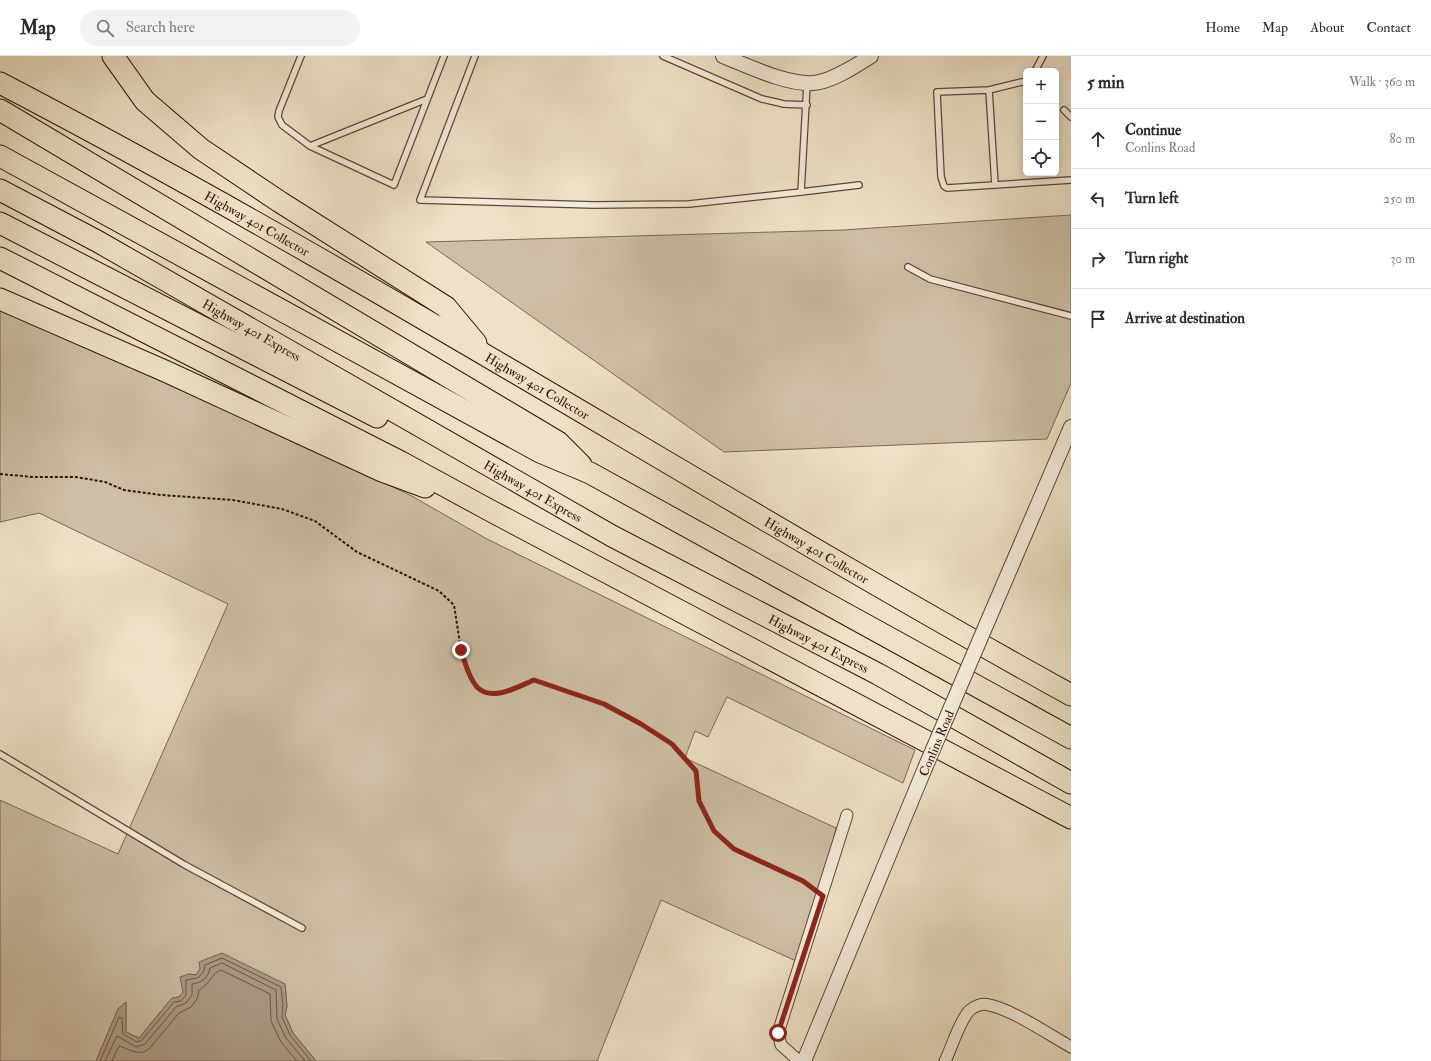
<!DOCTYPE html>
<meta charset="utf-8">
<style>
:root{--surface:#fff;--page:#f2f2f3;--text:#2b2b33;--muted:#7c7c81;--line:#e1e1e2}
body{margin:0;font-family:"IM FELL Double Pica",serif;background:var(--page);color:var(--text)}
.controls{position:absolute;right:12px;top:12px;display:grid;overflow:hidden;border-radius:6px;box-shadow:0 2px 10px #0003}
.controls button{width:36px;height:36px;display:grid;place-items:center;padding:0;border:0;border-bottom:1px solid var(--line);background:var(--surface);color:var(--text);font:20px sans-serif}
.stop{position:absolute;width:12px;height:12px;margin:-9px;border:3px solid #8f2418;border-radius:50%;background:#fff}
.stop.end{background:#8f2418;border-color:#fff;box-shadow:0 1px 4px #0008}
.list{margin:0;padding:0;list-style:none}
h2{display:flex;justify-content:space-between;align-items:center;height:52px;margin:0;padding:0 16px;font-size:17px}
h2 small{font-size:13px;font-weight:400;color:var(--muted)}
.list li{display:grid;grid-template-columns:26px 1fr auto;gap:12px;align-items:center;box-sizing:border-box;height:60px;padding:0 16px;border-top:1px solid var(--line)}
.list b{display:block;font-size:15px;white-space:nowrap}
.list p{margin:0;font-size:13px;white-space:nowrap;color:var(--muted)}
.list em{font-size:13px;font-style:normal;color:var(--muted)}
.icon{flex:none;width:22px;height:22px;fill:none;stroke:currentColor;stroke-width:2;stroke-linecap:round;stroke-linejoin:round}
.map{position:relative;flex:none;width:1071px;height:1005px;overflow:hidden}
header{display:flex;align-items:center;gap:24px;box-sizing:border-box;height:56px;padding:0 20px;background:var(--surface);border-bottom:1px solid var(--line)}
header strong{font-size:19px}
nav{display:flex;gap:22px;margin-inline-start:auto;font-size:14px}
.search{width:280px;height:36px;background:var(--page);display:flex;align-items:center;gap:10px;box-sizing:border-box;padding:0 14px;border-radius:22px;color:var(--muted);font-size:15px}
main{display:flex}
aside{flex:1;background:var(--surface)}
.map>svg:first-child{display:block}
.green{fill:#cdbfa6;stroke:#7e6856}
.water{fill:#ac9b86;stroke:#7a6453}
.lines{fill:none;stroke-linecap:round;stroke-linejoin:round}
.shore{stroke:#6e5646;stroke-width:1}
.service-casing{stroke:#5e4637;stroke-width:8}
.minor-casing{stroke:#5e4637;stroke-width:13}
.tertiary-casing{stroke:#5e4637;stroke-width:16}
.motorway-casing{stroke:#2f1207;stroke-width:23}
.path{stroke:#2f1207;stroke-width:2;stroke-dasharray:3 2;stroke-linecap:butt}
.service{stroke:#f3ecdb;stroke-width:5.5}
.minor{stroke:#f3ecdb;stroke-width:11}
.tertiary{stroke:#f3ecdb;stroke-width:14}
.motorway{stroke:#ede2c7;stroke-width:21}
.tertiary-bridge-casing{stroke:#5e4637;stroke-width:16;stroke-linecap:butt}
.tertiary-bridge{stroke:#f3ecdb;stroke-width:14}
.route{stroke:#8f2418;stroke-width:5}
.labels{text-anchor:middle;stroke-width:3;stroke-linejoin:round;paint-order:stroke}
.street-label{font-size:13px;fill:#2f1207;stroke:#f3ecdb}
</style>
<header>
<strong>Map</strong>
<div class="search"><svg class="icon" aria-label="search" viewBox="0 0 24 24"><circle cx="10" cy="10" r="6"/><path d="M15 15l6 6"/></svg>Search here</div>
<nav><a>Home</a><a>Map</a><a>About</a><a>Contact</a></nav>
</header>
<main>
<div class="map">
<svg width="1071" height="1005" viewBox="0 0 1071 1005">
<rect width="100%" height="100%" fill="#ede2c7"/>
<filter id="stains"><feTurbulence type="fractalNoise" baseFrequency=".005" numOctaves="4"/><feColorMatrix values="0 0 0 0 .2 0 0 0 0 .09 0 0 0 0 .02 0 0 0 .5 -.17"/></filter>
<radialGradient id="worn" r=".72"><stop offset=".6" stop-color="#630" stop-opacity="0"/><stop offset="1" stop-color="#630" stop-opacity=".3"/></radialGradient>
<!-- green -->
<path class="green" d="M1071 159V327L1047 383 724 396 426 186 843 174Z
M0 253 174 329 410 439 487 483 915 694 903 727 727 641 708 681 695 675 685 702 836 772 826 818 796 905 661 844 597 1005H316L293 977 285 959 287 950 285 928 262 918 201 913 196 919 189 918 183 936 179 941 172 942 139 982 126 976V946L118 953 96 1005H0V744L118 798 228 548 39 457 0 466Z"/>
<!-- water -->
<path class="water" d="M222 897 285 928 287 950 285 959 293 977 316 1005H96L118 953 126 946V976L139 982 172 942 179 941 183 936 180 921 189 918 196 919 200 913 199 906Z"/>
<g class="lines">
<!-- shore -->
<path class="shore" d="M100 1005 119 961 122 962 123 978 137 986 141 985 174 946 181 945 186 939V924L198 922 204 915 205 909 222 902 281 931 283 949 282 961 290 979 311 1005
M105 1005 117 980 136 991 145 988 176 951 186 947 192 939V928C202 927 208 922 210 912L222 907 276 934 277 963 286 982 305 1005
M112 1005 119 990C130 993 138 1001 149 993L179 957 191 951 197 943 199 934C209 929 212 917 221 914L270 938 271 965 281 986 297 1005"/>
<defs>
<path id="service" d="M301 0 279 55 278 61 282 69 310 90 394 129 444 0
M475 0 420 144 594 149 689 148 801 136
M663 0 762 43 784 48 807 49
M1035 15 1043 0
M807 28 801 136 859 129
M989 34 1026 25
M1064 54 1071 61
M310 90 427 43
M995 129 989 34 937 36 941 121 944 130 947 132 1071 124
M908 211 930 223 1071 260
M0 698 185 809 302 872"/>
<path id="minor" d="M799 1005 781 989 778 977 847 759
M945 1005C952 991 959 966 969 955 974 950 982 947 989 949 1011 953 1050 979 1071 991"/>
<path id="tertiary" d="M723 0C748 10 787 29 813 27 831 26 857 9 871 0
M990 560 1071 371
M804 1005 925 712"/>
<g id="motorway">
<path d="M113 0 145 45 201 93 280 146 446 251 476 287"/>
<path id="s1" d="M0 27C365 217 711 440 1071 639"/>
<path d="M0 54 558 386 581 409"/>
<path d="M0 100 540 396 590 417 1071 682"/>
<path id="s2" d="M0 134 97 185 612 480 878 618 1071 727"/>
<path d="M0 167 377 361"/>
<path d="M0 202 401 406 491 455 1071 762"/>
<path d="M0 243 165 315 382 415 425 431"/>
</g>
</defs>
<!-- service casing -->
<use href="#service" class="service-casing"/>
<!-- minor casing -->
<use href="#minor" class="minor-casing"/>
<!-- tertiary casing -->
<use href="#tertiary" class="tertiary-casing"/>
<!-- motorway casing -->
<use href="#motorway" class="motorway-casing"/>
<!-- path -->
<path class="path" d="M0 418 34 421H76L105 426 124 434 161 439 233 444 282 453 315 465 357 496 439 535 454 549 461 594 470 617 478 632 491 638 511 634 534 624 604 648 641 668 672 688 696 715 699 745 714 775 734 793 803 825 813 832"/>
<!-- service -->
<use href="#service" class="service"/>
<!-- minor -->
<use href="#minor" class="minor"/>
<!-- tertiary -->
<use href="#tertiary" class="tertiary"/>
<!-- motorway -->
<use href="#motorway" class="motorway"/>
<defs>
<path id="tertiary-bridge" d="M925 712 990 560"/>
</defs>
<!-- tertiary-bridge casing -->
<use href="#tertiary-bridge" class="tertiary-bridge-casing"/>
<!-- tertiary-bridge -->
<use href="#tertiary-bridge" class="tertiary-bridge"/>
</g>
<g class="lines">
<!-- route -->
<path class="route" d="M461 594C465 606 469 623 478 632 493 646 519 630 534 624L604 648 641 668 672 688 696 715 699 745 714 775 734 793 803 825 823 840 778 977"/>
</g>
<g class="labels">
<!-- street labels -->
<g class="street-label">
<text dy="5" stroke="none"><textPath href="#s1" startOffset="293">Highway 401 Collector</textPath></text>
<text dy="5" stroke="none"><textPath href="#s2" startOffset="288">Highway 401 Express</textPath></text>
<text dy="5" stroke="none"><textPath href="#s1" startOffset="617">Highway 401 Collector</textPath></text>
<text dy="5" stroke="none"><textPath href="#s2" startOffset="612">Highway 401 Express</textPath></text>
<text dy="5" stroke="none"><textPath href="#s1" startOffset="941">Highway 401 Collector</textPath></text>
<text dy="5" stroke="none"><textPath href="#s2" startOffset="936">Highway 401 Express</textPath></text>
<text transform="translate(936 687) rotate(-67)" y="5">Conlins Road</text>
</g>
</g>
<rect width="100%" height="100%" filter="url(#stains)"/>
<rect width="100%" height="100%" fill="url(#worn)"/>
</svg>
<div class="controls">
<button>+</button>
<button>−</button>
<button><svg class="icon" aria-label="locate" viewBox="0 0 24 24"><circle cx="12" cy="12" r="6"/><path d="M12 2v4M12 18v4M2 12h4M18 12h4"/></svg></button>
</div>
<div class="stop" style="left:778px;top:977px"></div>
<div class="stop end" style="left:461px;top:594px"></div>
</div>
<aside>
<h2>5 min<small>Walk · 360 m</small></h2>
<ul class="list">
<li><svg class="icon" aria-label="ahead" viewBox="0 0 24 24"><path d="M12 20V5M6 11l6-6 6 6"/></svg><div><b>Continue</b><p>Conlins Road</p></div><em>80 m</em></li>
<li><svg class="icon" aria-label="left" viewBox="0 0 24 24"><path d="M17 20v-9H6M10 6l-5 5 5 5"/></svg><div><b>Turn left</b></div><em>250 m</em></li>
<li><svg class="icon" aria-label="right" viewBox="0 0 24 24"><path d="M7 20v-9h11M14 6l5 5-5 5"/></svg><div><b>Turn right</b></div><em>30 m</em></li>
<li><svg class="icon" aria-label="arrive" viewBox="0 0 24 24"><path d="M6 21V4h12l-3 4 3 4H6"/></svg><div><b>Arrive at destination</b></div></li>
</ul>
</aside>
</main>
